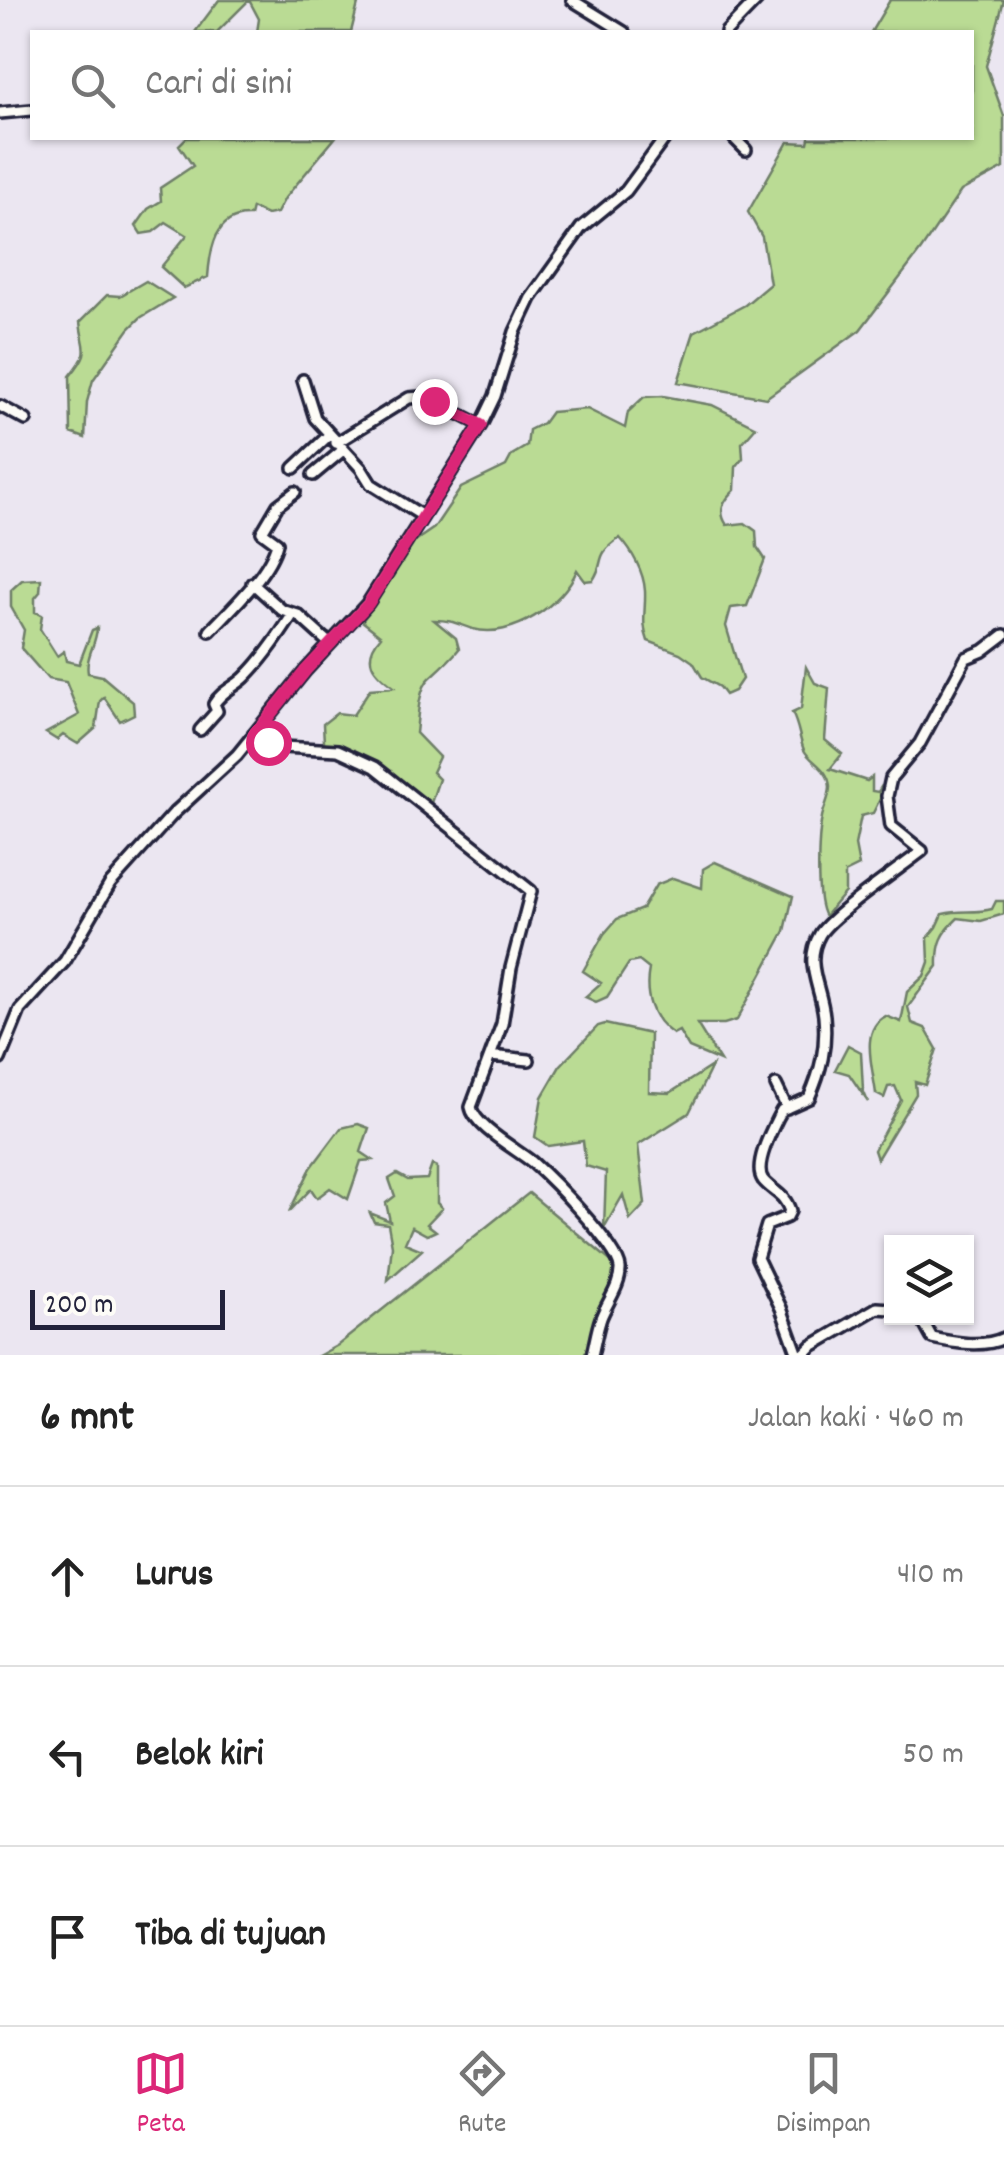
<!DOCTYPE html>
<html lang="id">
<meta charset="utf-8">
<style>
:root{--surface:#fff;--page:#f6f6f6;--text:#222;--muted:#767676;--line:#e0e0e0;--accent:#db2777}
body{margin:0;font-family:Dekko,sans-serif;background:var(--page);color:var(--text)}
.controls{position:absolute;right:30px;bottom:30px;display:grid;overflow:hidden;border-radius:0px;box-shadow:0 2px 8px #0004}
.controls button{width:90px;height:90px;display:grid;place-items:center;padding:0;border:0;border-bottom:2px solid var(--line);background:var(--surface);color:var(--text);font:50px sans-serif}
.scale{position:absolute;left:30px;bottom:25px;width:195px;box-sizing:border-box;padding-left:10px;border:5px solid #22223b;border-top:0;font-size:28px;line-height:35px;white-space:nowrap;color:#22223b;-webkit-text-stroke:8px #fdfcf7;paint-order:stroke}
.stop{position:absolute;width:30px;height:30px;margin:-22px;border:8px solid #db2777;border-radius:50%;background:#fff}
.stop.end{background:#db2777;border-color:#fff;box-shadow:0 2px 10px #0008}
.list{margin:0;padding:0;list-style:none}
h2{display:flex;justify-content:space-between;align-items:center;height:130px;margin:0;padding:0 40px;font-size:42px}
h2 small{font-size:32px;font-weight:400;color:var(--muted)}
.list li{display:grid;grid-template-columns:65px 1fr auto;gap:30px;align-items:center;box-sizing:border-box;height:180px;padding:0 40px;border-top:2px solid var(--line)}
.list b{display:block;font-size:38px;white-space:nowrap}
.list em{font-size:32px;font-style:normal;color:var(--muted)}
.icon{flex:none;width:55px;height:55px;fill:none;stroke:currentColor;stroke-width:2;stroke-linecap:round;stroke-linejoin:round}
.map{position:relative;flex:none;width:1004px;height:1355px;overflow:hidden}
.search{position:absolute;background:var(--surface);box-shadow:0 2px 8px #0004;left:30px;right:30px;top:30px;height:110px;display:flex;align-items:center;gap:25px;box-sizing:border-box;padding:0 35px;border-radius:0px;color:var(--muted);font-size:38px}
.sheet{height:670px;background:var(--surface)}
nav{display:flex;justify-content:space-around;align-items:center;box-sizing:border-box;height:140px;border-top:2px solid var(--line);background:var(--surface);font-size:28px;color:var(--muted)}
nav a{display:grid;justify-items:center;gap:5px}
nav .on{color:var(--accent)}
.map>svg:first-child{display:block}
.green{fill:#badb94;stroke:#6e7e68;stroke-width:2.5}
.lines{fill:none;stroke-linecap:round;stroke-linejoin:round}
.minor-casing{stroke:#22223b;stroke-width:16}
.minor{stroke:#fdfcf7;stroke-width:9}
.route{stroke:#db2777;stroke-width:12}
</style>
<div class="map">
<svg width="1004" height="1355" viewBox="0 0 1004 1355">
<rect width="100%" height="100%" fill="#ebe6f1"/>
<filter id="ink" filterUnits="userSpaceOnUse"><feTurbulence type="fractalNoise" baseFrequency=".01" numOctaves="2"/><feDisplacementMap in="SourceGraphic" scale="20" xChannelSelector="R" yChannelSelector="G"/><feConvolveMatrix kernelMatrix="1 2 1 2 8 2 1 2 1" color-interpolation-filters="sRGB"/></filter>
<g filter="url(#ink)">
<!-- green -->
<path class="green" d="M219 0H359L351 32H257L259 19 249 0 217 32H195Z
M890 0H1004L986 66 1004 116V168L961 191 921 250 860 330 766 398 678 382 694 332 745 305 770 284 762 237 748 212 788 142 808 143 809 138H972V32H871Z
M186 138H335L285 198 277 213 267 215 252 208 250 216C215 214 210 250 208 277L184 288 161 267 187 235 166 222 153 232 141 234 136 226 148 209 161 201 160 188 193 166 179 145Z
M146 281 173 298 140 318 129 329 93 380 87 402 85 438 71 433 70 376C93 348 83 351 80 322L107 295 120 296Z
M663 396 712 405 756 427 742 443 743 458 736 467 735 490C724 500 717 511 727 525L745 523 756 531 757 547 765 559 747 606 731 608 726 626 742 679 734 691 725 695 719 687 702 677 693 662 680 653 648 641C641 623 646 609 645 591 644 572 632 551 620 538 593 556 606 561 593 580L585 581 577 570C563 604 512 640 473 629 457 624 453 620 434 620L456 638 459 649C450 660 441 668 430 678 418 689 418 717 416 733L439 757 432 772 439 779 430 806 363 757 324 742 323 724 337 713 353 715 370 689 394 687C373 672 361 659 381 636L362 621 376 603 402 550 434 528 461 488 506 466 512 455 527 446 529 430 543 423 551 412 587 409 625 428 628 412 644 397Z
M41 579 40 592 35 598V612L42 615 40 629 57 656 64 651 66 661 79 664 92 630 97 628C96 645 85 657 88 673L102 676 133 702 134 714 120 721 104 697 100 701 96 728 78 744 63 735 57 740 46 733 79 715 66 682 48 679 21 648 24 630 11 607V590L22 580Z
M806 667 815 683 829 688 825 740 842 754 830 769 867 781 872 777V791L878 792 881 787 884 791 873 813 861 816 855 845 859 866 845 873V892L825 916C815 901 818 837 822 817 824 808 830 796 830 787 829 768 811 763 804 750 799 738 799 726 792 713L801 709Z
M715 862 793 896 785 931 737 1020 724 1024H697L720 1061 689 1048 679 1031 673 1034C651 1019 644 995 649 969L639 961 629 963 607 997 596 1002 585 997 601 983 583 971 604 934 617 919 642 909 656 885 673 878 702 888 703 869Z
M996 901H1004V914L981 921 958 918C942 933 937 944 938 966L908 1007 912 1023 925 1028 937 1049 925 1085 915 1082 916 1094 877 1159 874 1150 901 1100 895 1086 888 1087 884 1098 876 1094C873 1068 859 1029 886 1016L901 1022 907 992 924 976 929 962 928 938 937 927 943 914C960 909 975 914 992 909Z
M605 1024 650 1034 649 1092 670 1093 712 1066 689 1113 638 1145 645 1204 630 1220 623 1195 604 1228 606 1172 586 1166 583 1141 548 1146 535 1137 542 1097 560 1066 598 1026Z
M848 1045 861 1052 863 1090 868 1102 849 1074 835 1070Z
M358 1124 369 1128 361 1152 373 1160 361 1161 348 1199 330 1188 317 1198 311 1189 289 1212 311 1168 341 1128Z
M432 1165 437 1167V1203L442 1208 427 1224 436 1231 427 1235 412 1227 405 1243 422 1250 388 1280 392 1246 388 1224 374 1222 370 1213 390 1221 386 1203 395 1196 389 1179 397 1174 408 1180 427 1179Z
M529 1193 620 1269 590 1355H320L338 1345Z"/>
<g class="lines">
<defs>
<path id="minor" d="M572 0 624 32
M726 32 757 0
M0 113 32 110
M734 138 746 150
M303 380 315 418 361 468 371 484 421 515
M0 406 26 420
M336 443 409 398 420 397 434 401 481 425
M294 468 329 435
M313 475 343 450
M252 583 282 610 298 615 330 644
M210 631C231 609 270 573 277 543L262 532 278 505 295 492
M200 730 217 711 214 704C222 691 233 688 244 678 263 660 279 636 293 614
M253 735 282 747 338 750 375 767 531 891 511 968 502 1024 471 1107C474 1126 516 1149 532 1162 551 1179 618 1246 620 1268 621 1285 607 1302 601 1318 597 1329 595 1343 592 1355
M491 1056 529 1060
M0 1059 20 1010 65 961 110 884 174 813 237 755 306 670 368 603 481 425 495 396 515 332 531 298 581 228 626 191 665 138
M776 1085 787 1108
M921 1318 932 1338C955 1343 983 1348 1004 1338
M798 1355 781 1308 757 1258 767 1225 787 1217 790 1211C785 1194 773 1192 763 1180 753 1166 771 1131 778 1117L782 1110 809 1098C821 1071 827 1047 824 1016 821 986 803 963 820 934 833 914 899 869 922 851L891 826 887 796 891 778 920 743 966 658 983 651 1004 635
M803 1355 812 1346 877 1308 892 1309"/>
</defs>
<!-- minor casing -->
<use href="#minor" class="minor-casing"/>
<!-- minor -->
<use href="#minor" class="minor"/>
</g>
</g>
<g class="lines" filter="url(#ink)">
<!-- route -->
<path class="route" d="M268 742 254 735 306 670 368 604 481 425 434 401"/>
</g>
</svg>
<div class="controls">
<button><svg class="icon" aria-label="layers" viewBox="0 0 24 24"><path d="M12 4l9 5-9 5-9-5zM3 14l9 5 9-5"/></svg></button>
</div>
<div class="scale">200 m</div>
<div class="stop" style="left:268px;top:742px"></div>
<div class="stop end" style="left:434px;top:401px"></div>
<div class="search"><svg class="icon" aria-label="search" viewBox="0 0 24 24"><circle cx="10" cy="10" r="6"/><path d="M15 15l6 6"/></svg>Cari di sini</div>
</div>
<section class="sheet">
<h2>6 mnt<small>Jalan kaki · 460 m</small></h2>
<ul class="list">
<li><svg class="icon" aria-label="ahead" viewBox="0 0 24 24"><path d="M12 20V5M6 11l6-6 6 6"/></svg><div><b>Lurus</b></div><em>410 m</em></li>
<li><svg class="icon" aria-label="left" viewBox="0 0 24 24"><path d="M17 20v-9H6M10 6l-5 5 5 5"/></svg><div><b>Belok kiri</b></div><em>50 m</em></li>
<li><svg class="icon" aria-label="arrive" viewBox="0 0 24 24"><path d="M6 21V4h12l-3 4 3 4H6"/></svg><div><b>Tiba di tujuan</b></div></li>
</ul>
</section>
<nav>
<a class="on"><svg class="icon" aria-label="map" viewBox="0 0 24 24"><path d="M3 6l6-2 6 2 6-2v14l-6 2-6-2-6 2zM9 4v14M15 6v14"/></svg>Peta</a>
<a><svg class="icon" aria-label="directions" viewBox="0 0 24 24"><path d="M12 3l9 9-9 9-9-9zM9 14v-3h6M13 9l2 2-2 2"/></svg>Rute</a>
<a><svg class="icon" aria-label="saved" viewBox="0 0 24 24"><path d="M7 4h10v16l-5-4-5 4z"/></svg>Disimpan</a>
</nav>
